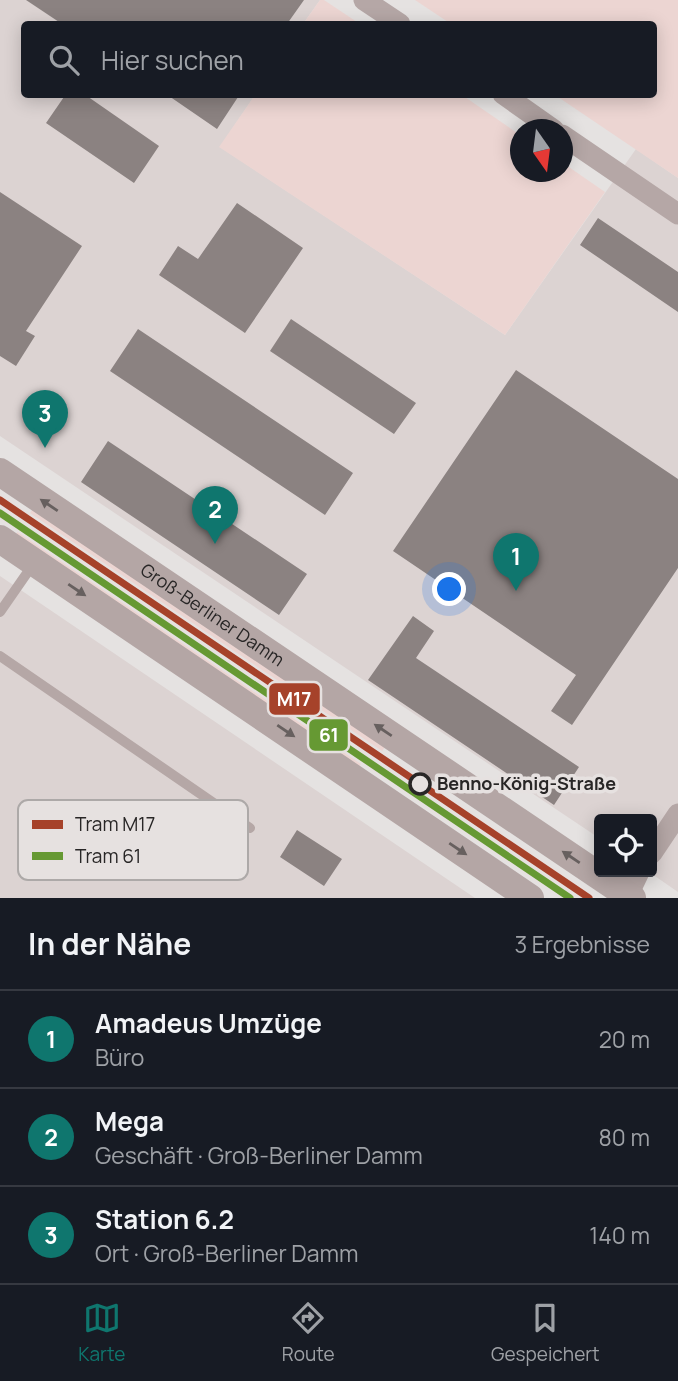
<!DOCTYPE html>
<html lang="de">
<meta charset="utf-8">
<style>
:root{--surface:#171b24;--page:#20242c;--text:#f1f3f6;--muted:#9ea1a6;--line:#363941;--accent:#0f766e}
body{margin:0;font-family:Manrope,sans-serif;background:var(--page);color:var(--text)}
.controls{position:absolute;right:21px;bottom:21px;display:grid;overflow:hidden;border-radius:7px;box-shadow:0 4px 18px #0003}
.controls button{width:63px;height:63px;display:grid;place-items:center;padding:0;border:0;border-bottom:2px solid var(--line);background:var(--surface);color:var(--text);font:35px sans-serif}
.compass{position:absolute;left:510px;top:119px;width:63px;height:63px;border-radius:50%;background:var(--surface);box-shadow:0 4px 18px #0003;rotate:166deg}
.you{position:absolute;left:450px;top:590px;width:24px;height:24px;margin:-18px;border:5px solid #fff;border-radius:50%;background:#1a73e8;box-shadow:0 0 0 10px #1a73e833}
.badge{display:grid;place-items:center;width:46px;height:46px;border-radius:50%;background:var(--accent);color:#fff;font-size:23px;font-weight:700}
.pin{position:absolute;translate:-50% -58px;filter:drop-shadow(0 2px 4px #0008)}
.pin::after{content:'';position:absolute;top:37px;width:24px;height:21px;background:inherit;clip-path:polygon(0 0,100% 0,50% 100%)}
.list{margin:0;padding:0;list-style:none}
h2{display:flex;justify-content:space-between;align-items:center;height:91px;margin:0;padding:0 28px;font-size:30px}
h2 small{font-size:23px;font-weight:400;color:var(--muted)}
.list li{display:grid;grid-template-columns:46px 1fr auto;gap:21px;align-items:center;box-sizing:border-box;height:98px;padding:0 28px;border-top:2px solid var(--line)}
.list b{display:block;font-size:26px;white-space:nowrap}
.list p{margin:0;font-size:23px;white-space:nowrap;color:var(--muted)}
.list em{font-size:23px;font-style:normal;color:var(--muted)}
.icon{flex:none;width:38px;height:38px;fill:none;stroke:currentColor;stroke-width:2;stroke-linecap:round;stroke-linejoin:round}
.map{position:relative;flex:none;width:678px;height:898px;overflow:hidden}
.search{position:absolute;background:var(--surface);box-shadow:0 4px 18px #0003;left:21px;right:21px;top:21px;height:77px;display:flex;align-items:center;gap:18px;box-sizing:border-box;padding:0 24px;border-radius:7px;color:var(--muted);font-size:26px}
.sheet{height:385px;background:var(--surface)}
nav{display:flex;justify-content:space-around;align-items:center;box-sizing:border-box;height:98px;border-top:2px solid var(--line);background:var(--surface);font-size:19px;color:var(--muted)}
nav a{display:grid;justify-items:center;gap:4px}
nav .on{color:var(--accent)}
.map>svg:first-child{display:block}
.built{fill:#dcd3d2}
.green{fill:#ecd5d2}
.building{fill:#8b8281}
.lines{fill:none;stroke-linecap:round;stroke-linejoin:round}
.lane{stroke:#b5a7a6;stroke-width:10}
.street{stroke:#b5a7a6;stroke-width:21}
.secondary{stroke:#b4a6a5;stroke-width:28}
.tram-1-casing{stroke:#e6e1e0;stroke-width:12}
.tram-2-casing{stroke:#e6e1e0;stroke-width:12}
.tram-1{stroke:#a6422a;stroke-width:7}
.tram-2{stroke:#693;stroke-width:7}
.oneway{fill:#67605f}
.stop-dot{fill:#e6e1e0;stroke:#282626;stroke-width:3.5}
.labels{text-anchor:middle;stroke-width:7;stroke-linejoin:round;paint-order:stroke}
.street-label{font-size:18px;fill:#282626;stroke:#e6e1e0}
.stop-label{font-size:18px;font-weight:bold;fill:#282626;stroke:#e6e1e0;text-anchor:start}
.key{fill:#e6e1e0;stroke:#ada9a8;stroke-width:2}
.key-label{font-size:19px;fill:#282626}
.line-badge{stroke:#e6e1e0;stroke-width:2.5}
.badge-label{font-size:19px;text-anchor:middle;font-weight:bold;fill:#fff}
</style>
<div class="map">
<svg width="678" height="898" viewBox="0 0 678 898">
<rect width="100%" height="100%" fill="#e5e2e1"/>
<!-- built -->
<path class="built" d="M0 0H320L303 24H24V94L255 95 220 147 505 335 636 149 678 178V892L649 872H652V819H599V838L0 436Z
M0 576 379 833 475 898H0Z"/>
<!-- green -->
<path class="green" d="M320 0H324L360 24H303Z
M415 0H678V178L555 95 654 94V24H451Z
M255 95H462L520 135V172H562L563 163 605 192 505 335 219 147Z
M34 507 387 744 372 766 363 761 358 768 14 537Z"/>
<!-- building -->
<path class="building" d="M26 0H304L287 24H62Z
M66 94H84L159 146 134 183 46 123Z
M166 94H240L217 129Z
M0 192 82 246 26 331 35 336 16 366 0 356Z
M237 203 303 248 245 333 159 275 178 246 198 259Z
M598 218 678 272V312L580 245Z
M291 319 416 403 394 434 270 351Z
M138 329 353 473 325 515 110 371Z
M516 370 678 479V568L572 725 551 711 576 675 393 551Z
M108 441 307 574 279 615 81 482Z
M413 616 434 631 416 658 579 767 554 805 368 680Z
M297 830 342 859 324 886 280 857Z"/>
<g class="lines">
<!-- lane -->
<path class="lane" d="M0 612 34 563
M0 656 250 828"/>
<!-- street -->
<path class="street" d="M364 0 400 24
M503 94 554 130
M562 135 678 214
M652 853 678 814
M628 895 639 872"/>
<!-- secondary -->
<g class="secondary">
<path id="s1" d="M0 472 632 898"/>
<path d="M0 539 530 898"/>
</g>
<defs>
<path id="tram-1" d="M0 500 589 898"/>
<path id="tram-2" d="M0 513 570 898"/>
</defs>
<!-- tram-1 casing -->
<use href="#tram-1" class="tram-1-casing"/>
<!-- tram-2 casing -->
<use href="#tram-2" class="tram-2-casing"/>
<!-- tram-1 -->
<use href="#tram-1" class="tram-1"/>
<!-- tram-2 -->
<use href="#tram-2" class="tram-2"/>
</g>
<!-- one-way arrows -->
<defs><path id="oneway-solid" d="M-6-.8H1V-3.2L6.5 0L1 3.2V.8H-6Z" transform="scale(1.75)"/></defs>
<g class="oneway">
<use href="#oneway-solid" transform="translate(49 505) rotate(-146)"/>
<use href="#oneway-solid" transform="translate(77 590) rotate(34)"/>
<use href="#oneway-solid" transform="translate(383 730) rotate(-146)"/>
<use href="#oneway-solid" transform="translate(286 731) rotate(34)"/>
<use href="#oneway-solid" transform="translate(458 849) rotate(34)"/>
<use href="#oneway-solid" transform="translate(571 857) rotate(-146)"/>
</g>
<!-- markers -->
<circle class="stop-dot" cx="420" cy="784" r="10"/>
<g class="labels">
<!-- street labels -->
<g class="street-label">
<text dy="6" stroke="none"><textPath href="#s1" startOffset="256">Groß-Berliner Damm</textPath></text>
</g>
<!-- stop labels -->
<g class="stop-label">
<text x="437" y="790">Benno-König-Straße</text>
</g>
</g>
<!-- legend -->
<rect x="18" y="800" width="230" height="80" rx="10" class="key"/>
<rect x="32" y="820" width="31" height="9" fill="#a6422a"/>
<rect x="32" y="852" width="31" height="8" fill="#693"/>
<g class="key-label">
<text x="75" y="831">Tram M17</text>
<text x="75" y="863">Tram 61</text>
</g>
<g class="line-badge">
<rect x="268" y="682" width="53" height="34" rx="7" fill="#a6422a"/>
<rect x="308" y="718" width="41" height="34" rx="7" fill="#693"/>
</g>
<g class="badge-label">
<text x="294" y="706">M17</text>
<text x="329" y="742">61</text>
</g>
</svg>
<div class="controls">
<button><svg class="icon" aria-label="locate" viewBox="0 0 24 24"><circle cx="12" cy="12" r="6"/><path d="M12 2v4M12 18v4M2 12h4M18 12h4"/></svg></button>
</div>
<svg class="compass" viewBox="-18 -18 36 36"><path d="M0-13l5 13h-10z" fill="#e53935"/><path d="M0 13l5-13h-10z" fill="#9ea1a6"/></svg>
<div class="you"></div>
<div class="pin badge" style="left:516px;top:591px">1</div>
<div class="pin badge" style="left:215px;top:544px">2</div>
<div class="pin badge" style="left:45px;top:448px">3</div>
<div class="search"><svg class="icon" aria-label="search" viewBox="0 0 24 24"><circle cx="10" cy="10" r="6"/><path d="M15 15l6 6"/></svg>Hier suchen</div>
</div>
<section class="sheet">
<h2>In der Nähe<small>3 Ergebnisse</small></h2>
<ul class="list">
<li><span class="badge">1</span><div><b>Amadeus Umzüge</b><p>Büro</p></div><em>20 m</em></li>
<li><span class="badge">2</span><div><b>Mega</b><p>Geschäft · Groß-Berliner Damm</p></div><em>80 m</em></li>
<li><span class="badge">3</span><div><b>Station 6.2</b><p>Ort · Groß-Berliner Damm</p></div><em>140 m</em></li>
</ul>
</section>
<nav>
<a class="on"><svg class="icon" aria-label="map" viewBox="0 0 24 24"><path d="M3 6l6-2 6 2 6-2v14l-6 2-6-2-6 2zM9 4v14M15 6v14"/></svg>Karte</a>
<a><svg class="icon" aria-label="directions" viewBox="0 0 24 24"><path d="M12 3l9 9-9 9-9-9zM9 14v-3h6M13 9l2 2-2 2"/></svg>Route</a>
<a><svg class="icon" aria-label="saved" viewBox="0 0 24 24"><path d="M7 4h10v16l-5-4-5 4z"/></svg>Gespeichert</a>
</nav>
